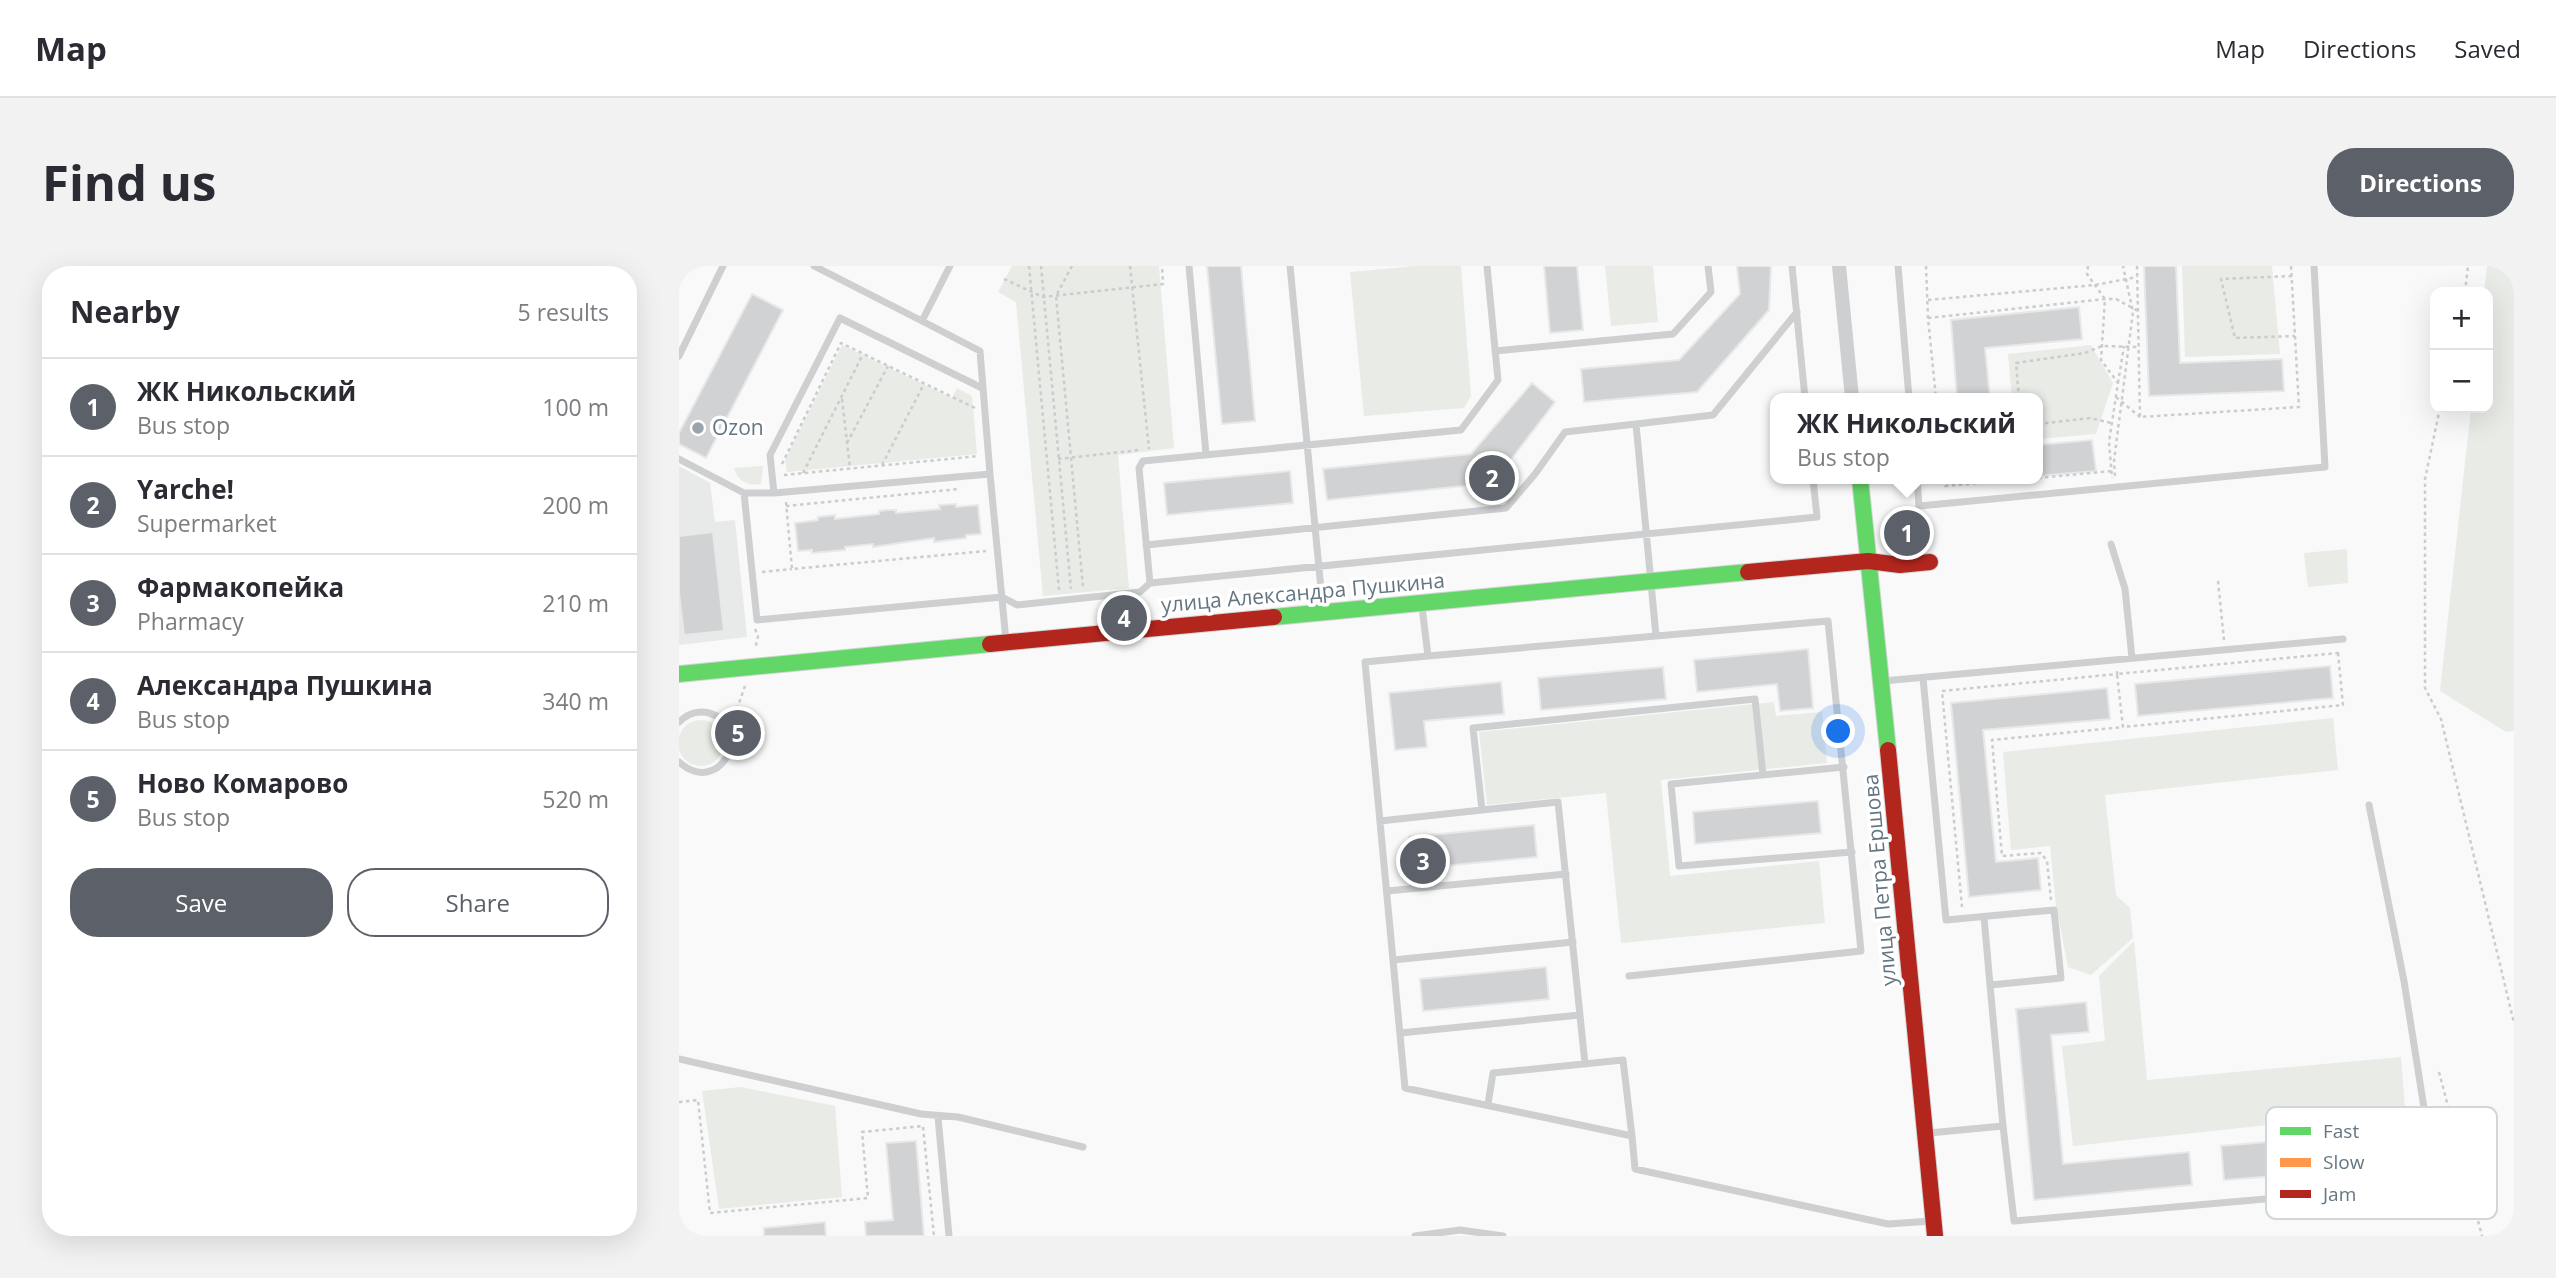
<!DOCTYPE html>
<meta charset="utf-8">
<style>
:root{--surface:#fff;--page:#f2f2f3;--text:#2b2b33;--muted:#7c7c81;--line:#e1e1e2;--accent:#5c6169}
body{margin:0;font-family:"Open Sans",sans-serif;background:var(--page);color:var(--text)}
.controls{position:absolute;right:21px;top:21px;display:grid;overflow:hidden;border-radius:14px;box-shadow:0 7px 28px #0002}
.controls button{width:63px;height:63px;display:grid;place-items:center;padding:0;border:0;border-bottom:2px solid var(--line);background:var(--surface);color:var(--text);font:35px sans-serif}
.you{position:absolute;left:1160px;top:466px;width:24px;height:24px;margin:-18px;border:5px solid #fff;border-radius:50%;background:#1a73e8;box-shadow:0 0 0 10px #1a73e833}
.badge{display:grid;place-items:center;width:46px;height:46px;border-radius:50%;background:var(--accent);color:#fff;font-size:23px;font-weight:700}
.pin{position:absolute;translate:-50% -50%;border:4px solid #fff;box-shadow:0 2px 7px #0006}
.popup{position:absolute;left:1091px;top:127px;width:273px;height:91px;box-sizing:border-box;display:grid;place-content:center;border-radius:14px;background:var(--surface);filter:drop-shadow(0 2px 5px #0005);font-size:23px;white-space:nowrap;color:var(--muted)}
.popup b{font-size:26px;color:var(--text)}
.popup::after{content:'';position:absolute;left:50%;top:100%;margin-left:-14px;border:14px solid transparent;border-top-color:var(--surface)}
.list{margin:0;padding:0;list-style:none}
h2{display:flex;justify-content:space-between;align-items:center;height:91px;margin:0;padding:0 28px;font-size:30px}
h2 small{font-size:23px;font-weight:400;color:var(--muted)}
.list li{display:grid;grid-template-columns:46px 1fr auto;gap:21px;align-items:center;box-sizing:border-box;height:98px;padding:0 28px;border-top:2px solid var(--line)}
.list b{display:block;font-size:26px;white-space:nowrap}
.list p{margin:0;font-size:23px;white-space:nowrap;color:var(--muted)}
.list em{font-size:23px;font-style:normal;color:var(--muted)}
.actions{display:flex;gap:14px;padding:21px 28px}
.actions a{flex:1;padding:16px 0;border:2px solid var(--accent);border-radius:28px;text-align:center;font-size:24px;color:var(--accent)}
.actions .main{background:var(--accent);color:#fff}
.map{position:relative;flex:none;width:1835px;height:970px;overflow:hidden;border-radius:28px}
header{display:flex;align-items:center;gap:42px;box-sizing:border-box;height:98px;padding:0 35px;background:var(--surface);border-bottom:2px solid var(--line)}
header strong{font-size:33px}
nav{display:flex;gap:38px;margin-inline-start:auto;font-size:24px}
.intro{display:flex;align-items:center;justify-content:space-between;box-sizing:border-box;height:168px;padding:0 42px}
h1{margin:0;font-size:49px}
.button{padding:18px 32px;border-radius:28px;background:var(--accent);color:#fff;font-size:24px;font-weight:700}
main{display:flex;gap:42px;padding:0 42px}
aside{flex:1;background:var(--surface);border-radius:28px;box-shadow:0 7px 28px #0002}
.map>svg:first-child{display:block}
.built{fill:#e8e9e9}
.green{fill:#e8ebe6}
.building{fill:#d0d2d3;stroke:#e8e8e8;stroke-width:2}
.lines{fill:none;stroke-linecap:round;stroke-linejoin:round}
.fast-casing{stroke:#d5d6d7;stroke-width:18}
.jam-casing{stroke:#d5d6d7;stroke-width:18}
.path{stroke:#cbcccd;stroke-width:2.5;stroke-dasharray:3.5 3.5;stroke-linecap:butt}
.lane{stroke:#cecfd0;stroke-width:7}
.street{stroke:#cecfd0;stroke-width:14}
.fast{stroke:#63d668;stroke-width:16}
.jam{stroke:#b3261e;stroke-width:16}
.poi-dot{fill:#99a4ac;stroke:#fff;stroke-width:2.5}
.labels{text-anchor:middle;stroke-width:7;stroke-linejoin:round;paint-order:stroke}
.poi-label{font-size:21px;fill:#657683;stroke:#fff;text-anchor:start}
.street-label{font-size:21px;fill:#657683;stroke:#fff}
.key{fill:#fff;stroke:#d1d6da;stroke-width:2}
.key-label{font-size:19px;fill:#657683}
</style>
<header>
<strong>Map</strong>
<nav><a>Map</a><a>Directions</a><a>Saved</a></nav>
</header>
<div class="intro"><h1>Find us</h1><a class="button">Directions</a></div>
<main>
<aside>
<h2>Nearby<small>5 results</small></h2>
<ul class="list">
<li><span class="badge">1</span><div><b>ЖК Никольский</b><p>Bus stop</p></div><em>100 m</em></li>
<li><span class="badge">2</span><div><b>Yarche!</b><p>Supermarket</p></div><em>200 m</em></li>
<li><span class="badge">3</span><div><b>Фармакопейка</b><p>Pharmacy</p></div><em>210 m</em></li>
<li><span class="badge">4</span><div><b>Александра Пушкина</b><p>Bus stop</p></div><em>340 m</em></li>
<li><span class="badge">5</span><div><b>Ново Комарово</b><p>Bus stop</p></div><em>520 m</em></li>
</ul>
<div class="actions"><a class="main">Save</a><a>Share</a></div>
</aside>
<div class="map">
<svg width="1835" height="970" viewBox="0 0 1835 970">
<rect width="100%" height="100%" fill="#f9f9f9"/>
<!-- built -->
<path class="built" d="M0 200 31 217 36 256 56 254 68 371 0 379Z"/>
<!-- green -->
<path class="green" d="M333 0H480L495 182 439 189 450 322 364 330 337 36 319 26Z
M736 0H782L792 130 785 142 685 150 671 6Z
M926 0H974L979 56 932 60Z
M1503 0H1593L1601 88 1506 91Z
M1808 0H1835V465L1827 466 1761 425 1792 142H1809V26H1805Z
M163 79 273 132 278 122 293 130 298 188 108 206 106 194Z
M1412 79 1434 117 1417 168 1359 173V132H1333L1329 88Z
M84 200 82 218C69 220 58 215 55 202Z
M1668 283 1669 317 1629 321 1625 287Z
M1095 436 1097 450 1143 446 1148 497 982 514 991 610 1140 595 1146 657 942 677 927 527 808 539 800 466Z
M1654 452 1659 504 1426 529 1437 629 1451 642 1454 672 1412 709 1389 701 1377 640 1371 580 1332 584 1324 486Z
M-1 477a23 23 0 1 1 46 0a23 23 0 1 1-46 0Z
M1455 675 1468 814 1722 791 1726 844 1394 880 1383 780 1426 775 1420 710Z
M62 821 156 840 163 931 40 943 23 825Z"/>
<!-- building -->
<path class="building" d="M528 0H562L576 155 543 158Z
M865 0H898L904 64 871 67Z
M1058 0H1092L1090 44 1018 126 905 136 902 103 1000 94 1061 28Z
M1465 0H1497L1501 97 1603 93 1605 125 1470 130Z
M73 28 104 44 27 192 0 178V167Z
M1400 41 1403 73 1306 82 1311 132H1278L1272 54Z
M853 117 876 136 814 217 648 234 644 203 792 188Z
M1413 174 1417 205 1359 210V179Z
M611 205 614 237 488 249 485 217Z
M277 238V241L299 239 302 268 287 269V272L255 276V272L194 281V278L166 281V284L133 287V284L119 285 116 257 139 254V251L156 249V253L200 248V245L208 244H217V247L261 243 260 239Z
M34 266 45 365 5 369 0 327V270Z
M1129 383 1134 442 1101 445 1098 418 1018 426 1015 394Z
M1651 400 1654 432 1459 450 1456 418Z
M984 401 987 433 862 444 859 412Z
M822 416 825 448 745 455 748 481 716 484 710 427Z
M1428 422 1431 453 1304 464 1317 596 1359 592 1362 624 1290 631 1272 437Z
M1139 535 1142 567 1016 578 1014 546Z
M855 559 858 591 733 603 730 571Z
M867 701 870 733 744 745 741 713Z
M1407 736 1410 766 1372 769 1384 898 1510 886 1513 919 1355 934 1337 743Z
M1731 864 1734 899 1545 914 1542 880Z
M237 875 245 970H187L186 956 214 954 207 877Z
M146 956 147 970H85V962Z"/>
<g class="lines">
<defs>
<path id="fast" d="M1181 213 1209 484
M595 351 1069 306
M0 408 311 378"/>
<path id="jam" d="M1069 306 1189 295 1221 299 1251 296
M311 378 595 351
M1209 484 1256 970"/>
</defs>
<!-- fast casing -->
<use href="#fast" class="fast-casing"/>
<!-- jam casing -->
<use href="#jam" class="jam-casing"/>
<!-- path -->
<path class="path" d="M350 0 380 324
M362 0 392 323
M393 0 377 30 404 321
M451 0 470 183
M1247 0 1249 52 1257 132
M1409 0 1408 8 1426 33 1422 94 1439 117 1430 176 1433 212
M1458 0 1461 151 1620 141 1612 0
M1613 10 1542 13 1556 72 1616 70
M325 13 364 31 484 18 483 0
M1786 26 1789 0
M1249 34 1416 19 1458 11
M1249 52 1426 33H1437L1459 45
M1439 117 1445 80
M1437 131 1461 151
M1340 132 1337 97 1406 87 1423 80 1460 81
M163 133 171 202
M1761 142 1746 213V422L1762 453 1835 757
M1359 158 1411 152 1432 157
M168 177 209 100
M379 193 460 184
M103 198 162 77 296 142
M203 199 245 118
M124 207 184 88
M105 209 300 190
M1436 210 1435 195 1454 46 1444 0
M1359 212 1433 205
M1265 213 1266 220 1348 213
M107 236 113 303 307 285
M107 240 280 223
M83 306 113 303
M1539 315 1545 374
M76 363 79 370 76 383
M1659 387 1664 439 1444 461 1438 408Z
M59 457 58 443 66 420
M1372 634 1368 595 1362 587 1323 590 1313 474 1444 461
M1283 641 1263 425 1438 408V403
M1760 806 1803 970
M0 836 19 834 31 947 189 932 183 866 244 860
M244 861 255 970"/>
<!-- lane -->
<path class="lane" d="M135 0 243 55
M510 0 527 188
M611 0 644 344
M1113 0 1126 132
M1219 0 1230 132
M816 85 994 68 1032 26 1029 0
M0 90 44 0
M0 193 65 227H95L91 189 161 52 303 122
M311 208 327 375
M1238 213 1240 240 1646 201 1635 0
M65 227 78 354 323 331 338 339 461 326 471 317 1138 251 1134 213
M95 227 311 208 301 85 243 55 271 0
M1432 278 1446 323 1453 392
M467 279 827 242 856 208 886 166 957 158
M471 317 460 202 464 195 782 164 819 114 808 0
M743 341 749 390 1149 355 1182 685 950 710
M977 370 957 158 1034 149 1118 46
M749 390 686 396 726 822 953 870 956 903 1209 958 1253 955
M1244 412 1267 654 1375 644 1382 712 1311 719 1324 860 1250 867
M1204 415 1664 373
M0 456C8 448 19 444 30 447 77 460 41 533 0 496
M1165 501 992 518 1000 600 1173 586
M701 555 803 544
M708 625 887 608
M1305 651 1311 719
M714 694 894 676
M721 767 901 749
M0 793 242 848 279 851 404 881
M906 798 879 536 803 544 794 462 1076 433 1084 509
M809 838 814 807 944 794 953 870
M259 851 270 970
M1324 860 1335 955 1757 918 1725 715 1690 539
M736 970 781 964 824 970"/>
<!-- street -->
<path class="street" d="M1160 0 1173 132"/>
<!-- fast -->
<use href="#fast" class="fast"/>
<!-- jam -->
<use href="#jam" class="jam"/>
</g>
<!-- markers -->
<circle class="poi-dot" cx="19" cy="162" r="7"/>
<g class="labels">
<!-- poi labels -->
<g class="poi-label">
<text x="33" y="169">Ozon</text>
</g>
<!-- street labels -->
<g class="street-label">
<text transform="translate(624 327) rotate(-5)" y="7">улица Александра Пушкина</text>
<text transform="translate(1201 614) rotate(-95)" y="7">улица Петра Ершова</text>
</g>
</g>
<!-- legend -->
<rect x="1587" y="841" width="231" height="112" rx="10" class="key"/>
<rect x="1601" y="861" width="31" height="8" fill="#63d668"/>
<rect x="1601" y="892" width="31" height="9" fill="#ff974d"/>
<rect x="1601" y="924" width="31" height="8" fill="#b3261e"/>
<g class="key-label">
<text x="1644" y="872">Fast</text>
<text x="1644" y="903">Slow</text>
<text x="1644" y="935">Jam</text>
</g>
</svg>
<div class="controls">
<button>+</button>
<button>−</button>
</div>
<div class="you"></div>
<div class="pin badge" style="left:1228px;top:267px">1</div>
<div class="popup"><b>ЖК Никольский</b>Bus stop</div>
<div class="pin badge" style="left:813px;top:212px">2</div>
<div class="pin badge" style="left:744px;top:595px">3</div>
<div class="pin badge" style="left:445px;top:352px">4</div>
<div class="pin badge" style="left:59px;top:467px">5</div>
</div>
</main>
